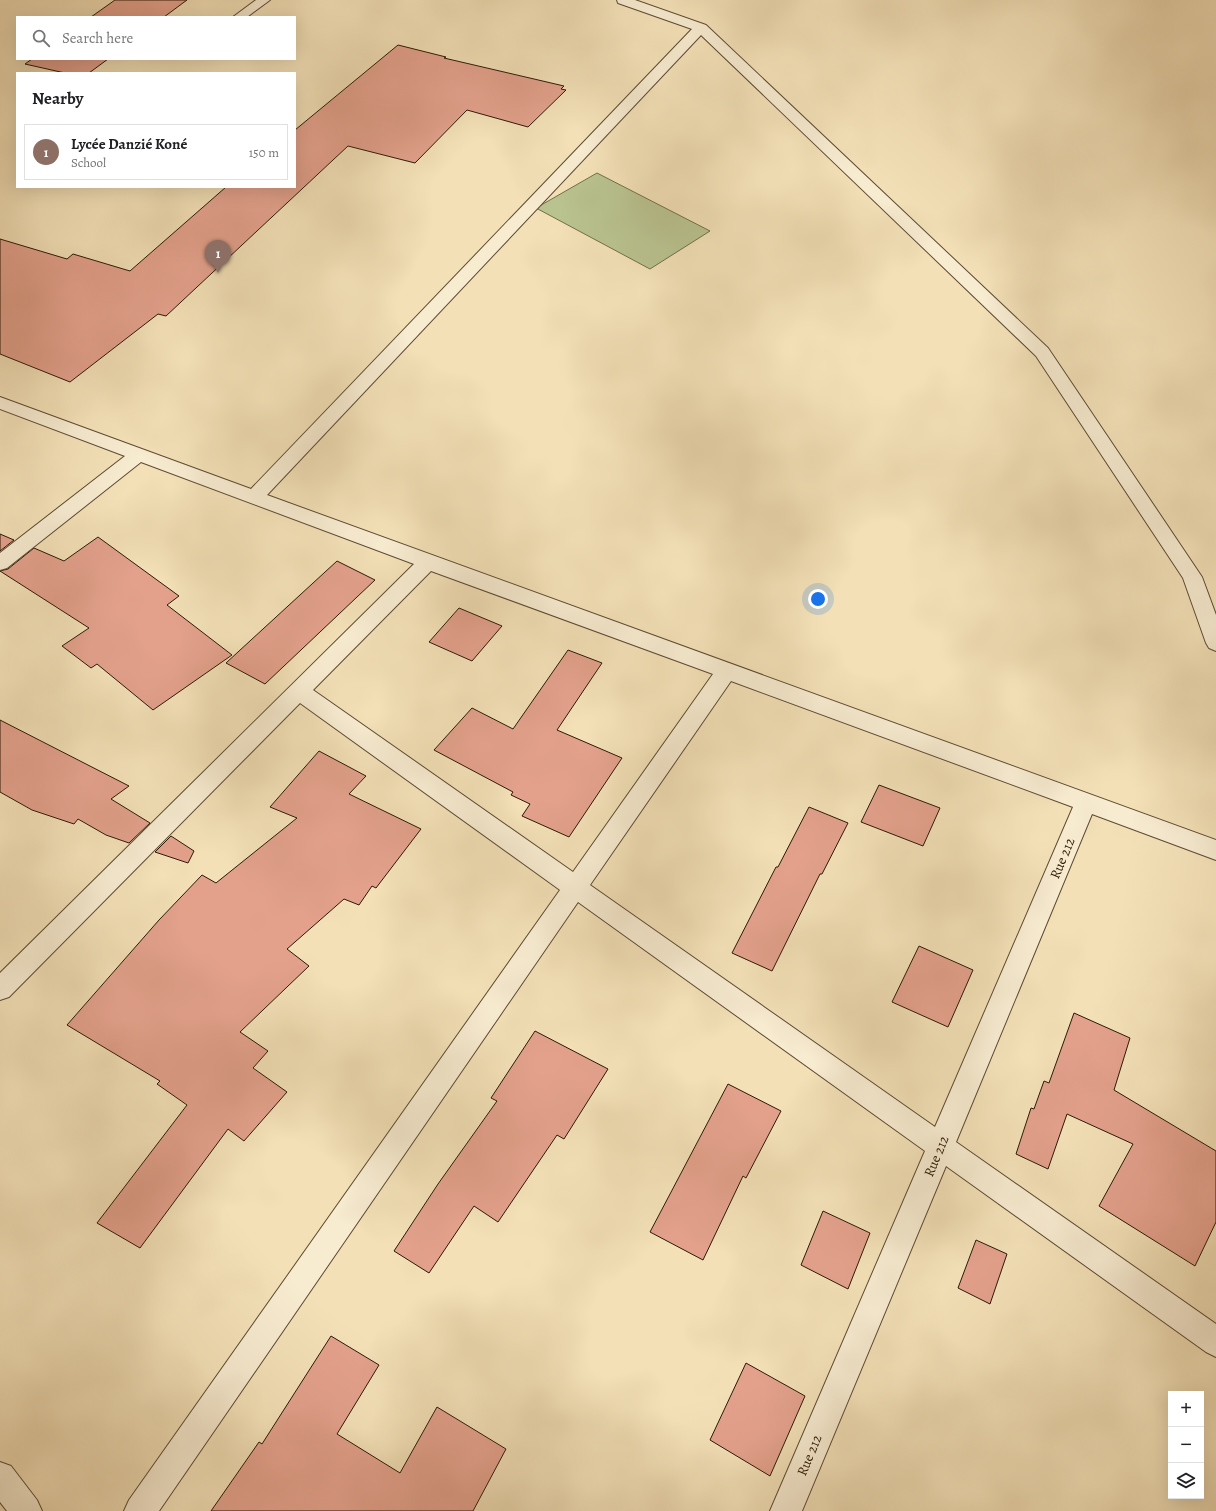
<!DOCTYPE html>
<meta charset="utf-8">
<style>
:root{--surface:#fff;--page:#f6f6f6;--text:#202124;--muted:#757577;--line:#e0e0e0;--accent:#0b8043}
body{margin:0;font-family:Alegreya,serif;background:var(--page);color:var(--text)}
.controls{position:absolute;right:12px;bottom:12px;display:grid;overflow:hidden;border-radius:0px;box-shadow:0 4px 16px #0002}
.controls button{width:36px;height:36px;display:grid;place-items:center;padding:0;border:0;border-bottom:1px solid var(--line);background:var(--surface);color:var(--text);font:20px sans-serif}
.you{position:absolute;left:818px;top:599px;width:14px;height:14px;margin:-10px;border:3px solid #fff;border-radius:50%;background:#1a73e8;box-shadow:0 0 0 6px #1a73e833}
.badge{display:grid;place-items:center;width:26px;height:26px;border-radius:50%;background:var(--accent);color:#fff;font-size:13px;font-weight:700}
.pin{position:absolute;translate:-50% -33px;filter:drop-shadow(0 1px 2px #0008)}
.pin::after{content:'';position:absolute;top:21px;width:14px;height:12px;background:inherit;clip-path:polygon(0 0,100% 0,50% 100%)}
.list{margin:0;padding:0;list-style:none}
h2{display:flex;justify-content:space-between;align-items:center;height:52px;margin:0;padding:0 16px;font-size:17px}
h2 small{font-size:13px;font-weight:400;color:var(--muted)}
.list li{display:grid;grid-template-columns:26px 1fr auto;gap:12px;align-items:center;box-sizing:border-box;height:56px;margin:0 8px 8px;padding:0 8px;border:1px solid var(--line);border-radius:0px}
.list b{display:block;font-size:15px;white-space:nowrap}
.list p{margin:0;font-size:13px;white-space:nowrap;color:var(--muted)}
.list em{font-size:13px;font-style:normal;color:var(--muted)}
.icon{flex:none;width:22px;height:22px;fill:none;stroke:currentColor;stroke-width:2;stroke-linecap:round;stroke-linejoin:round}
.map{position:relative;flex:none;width:1216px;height:1511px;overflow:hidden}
.search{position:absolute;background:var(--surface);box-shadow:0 4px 16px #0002;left:16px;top:16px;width:280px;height:44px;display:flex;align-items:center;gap:10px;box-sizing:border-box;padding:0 14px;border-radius:0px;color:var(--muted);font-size:15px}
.panel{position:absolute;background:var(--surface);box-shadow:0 4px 16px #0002;left:16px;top:72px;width:280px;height:116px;border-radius:0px}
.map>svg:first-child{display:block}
.green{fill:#b9c390;stroke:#726e4a}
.building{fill:#e3a18c;stroke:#2c1905}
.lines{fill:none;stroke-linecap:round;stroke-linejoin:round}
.lane-casing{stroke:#5e4b32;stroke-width:2}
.street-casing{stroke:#5e4b32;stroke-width:2}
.lane{fill:#f7ebd0;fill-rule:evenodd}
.street{fill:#f7ebd0;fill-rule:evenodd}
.labels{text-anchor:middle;stroke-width:3;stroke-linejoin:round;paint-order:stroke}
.near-street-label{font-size:14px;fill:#2c1905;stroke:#f7ebd0}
</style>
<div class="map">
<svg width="1216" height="1511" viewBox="0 0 1216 1511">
<rect width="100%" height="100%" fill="#f3e0b7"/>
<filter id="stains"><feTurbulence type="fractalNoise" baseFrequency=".005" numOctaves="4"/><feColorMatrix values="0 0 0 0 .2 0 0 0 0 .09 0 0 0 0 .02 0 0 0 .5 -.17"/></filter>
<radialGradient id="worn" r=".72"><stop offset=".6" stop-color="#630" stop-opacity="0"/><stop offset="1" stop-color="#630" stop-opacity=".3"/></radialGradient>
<!-- green -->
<path class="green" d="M597 173 710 231 650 269 536 208Z"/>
<!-- building -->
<path class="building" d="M115 0H187L164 17H91Z
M398 45 446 57 444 58 564 86 561 89 566 90 528 127 467 110 415 163 348 146 166 316 158 314 70 382 0 354V239L67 259 73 254 130 271 226 187H295V130Z
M32 59H108L89 73H65L25 64Z
M0 534 14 540 0 551Z
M98 537 179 596 167 605 232 655 153 710 97 664 91 668 62 646 89 628 0 571 8 569 34 548 64 561Z
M337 561 375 580 265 684 226 663Z
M459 608 502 626 472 661 429 642Z
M568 650 602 663 557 730 622 758 569 837 522 816 530 804 511 795 513 792 434 750 472 708 513 729Z
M0 720 129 786 111 799 150 823 129 843 106 835 78 819 74 824 32 810 0 792Z
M319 751 366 776 349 794 421 829 376 888 372 886 359 905 344 899 287 949 309 966 240 1032 268 1051 253 1068 287 1092 244 1141 228 1129 140 1248 97 1223 187 1105 157 1084 160 1081 67 1025 159 920 202 875 216 883 297 818 270 807Z
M879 785 940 808 923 846 861 822Z
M809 807 848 823 822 874H820L772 971 732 953 776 867H778Z
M171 836 194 851 188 863 155 852Z
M919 946 973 970 948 1027 892 1002Z
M1074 1013 1130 1038 1114 1090 1216 1151V1222L1195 1266 1099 1206 1133 1144 1067 1114 1048 1169 1016 1154 1031 1108 1034 1109 1044 1081 1049 1083Z
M535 1031 608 1069 564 1139 557 1135 498 1222 474 1206 429 1273 394 1251 438 1184 497 1101 491 1098Z
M728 1084 781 1111 746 1178 743 1176 703 1260 650 1232Z
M823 1211 870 1233 848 1289 801 1265Z
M976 1240 1007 1254 990 1304 958 1288Z
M331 1336 379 1365 337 1434 400 1473 437 1407 506 1449 473 1511H211L259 1442 262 1444Z
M746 1363 805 1396 770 1476 710 1440Z"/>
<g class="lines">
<defs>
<path id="lane" d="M256 0H270L247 17H233Z"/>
<path id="street" d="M617 0H635L706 25 1048 348 1202 577 1216 615V651L1209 648 1206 643 1183 578 1036 356 701 35 267 495 1216 840V860L1092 814 956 1142 1216 1324V1357L1206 1352 946 1166 802 1511H770L925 1151 578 902 159 1511H124L129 1500 560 890 300 703 9 997 0 1000V973L414 564 141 462 7 568 0 570V553L125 456 0 409V397L251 489 692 29 618 3ZM431 571 713 674 573 872 313 690ZM731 681 1073 807 935 1127 590 885Z
M0 1462 11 1466 37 1500 42 1511H7L0 1502Z"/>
</defs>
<!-- lane casing -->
<use href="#lane" class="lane-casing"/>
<!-- street casing -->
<use href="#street" class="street-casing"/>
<!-- lane -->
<use href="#lane" class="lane"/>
<!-- street -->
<use href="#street" class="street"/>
</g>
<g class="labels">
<!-- near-street labels -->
<g class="near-street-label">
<text transform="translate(1062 858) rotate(-67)" y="5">Rue 212</text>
<text transform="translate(936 1156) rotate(-67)" y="5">Rue 212</text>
<text transform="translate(809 1455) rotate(-67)" y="5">Rue 212</text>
</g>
</g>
<rect width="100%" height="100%" filter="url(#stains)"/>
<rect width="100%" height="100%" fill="url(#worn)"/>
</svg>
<div class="controls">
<button>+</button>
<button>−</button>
<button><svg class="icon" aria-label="layers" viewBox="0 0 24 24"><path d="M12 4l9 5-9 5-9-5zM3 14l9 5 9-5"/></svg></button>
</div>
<div class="you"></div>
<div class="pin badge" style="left:218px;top:273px;background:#8d6e63">1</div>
<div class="search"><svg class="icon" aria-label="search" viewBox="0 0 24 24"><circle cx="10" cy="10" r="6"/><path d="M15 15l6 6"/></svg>Search here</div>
<section class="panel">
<h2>Nearby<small></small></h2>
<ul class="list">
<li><span class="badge" style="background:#8d6e63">1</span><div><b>Lycée Danzié Koné</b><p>School</p></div><em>150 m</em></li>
</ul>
</section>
</div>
